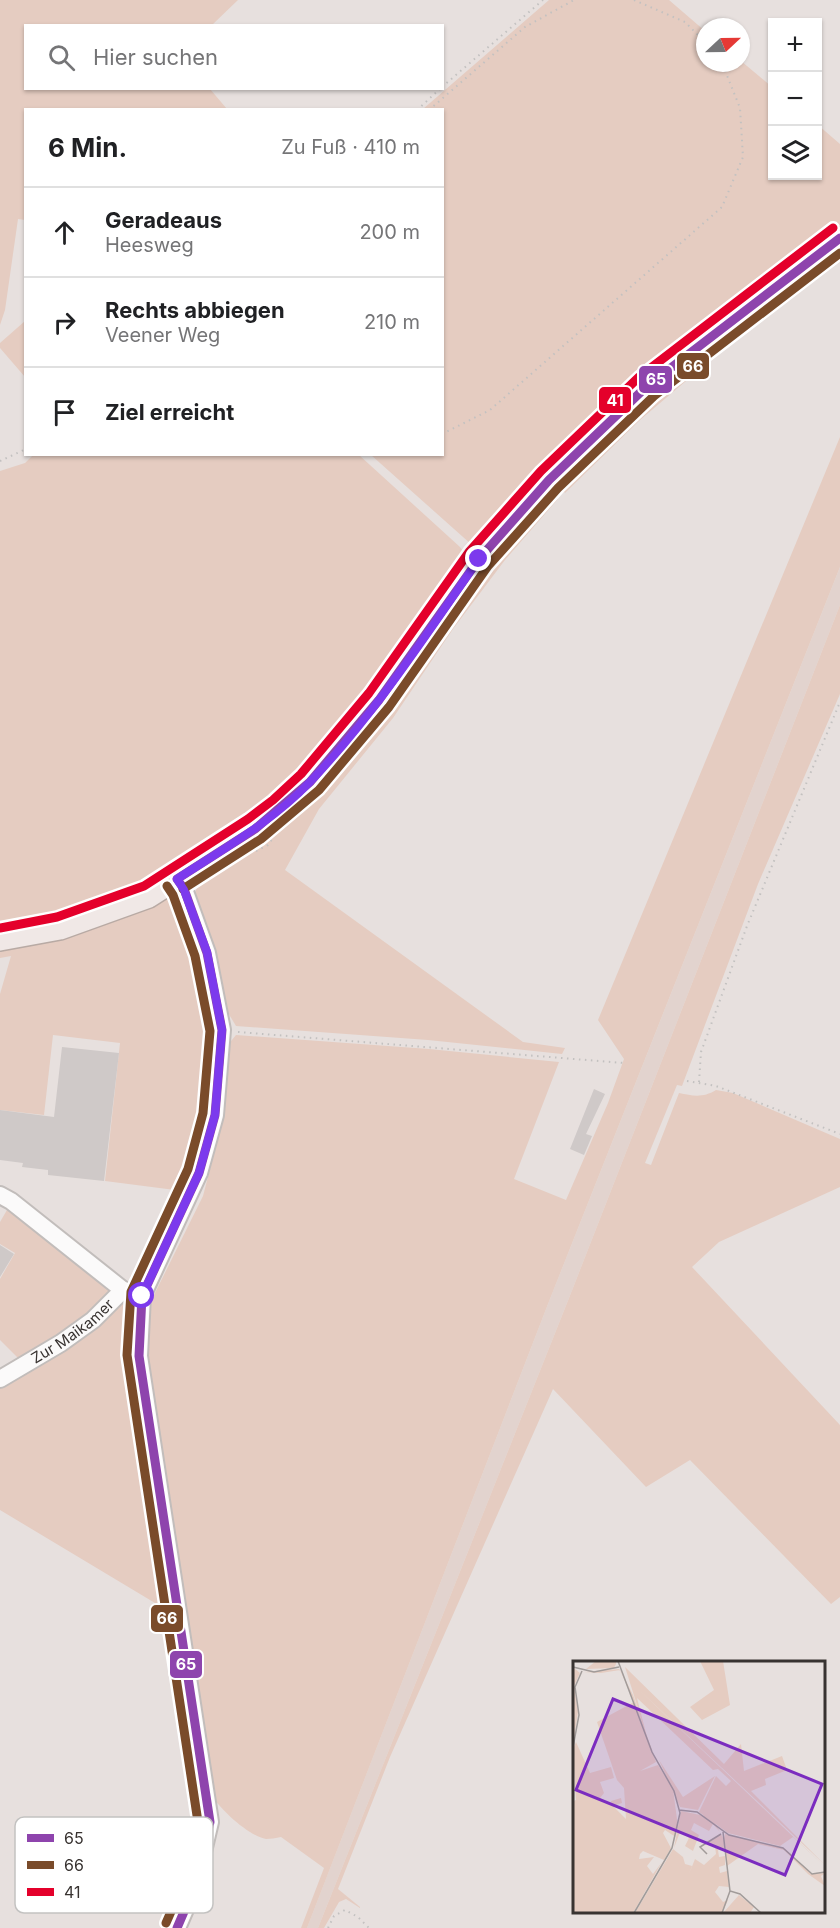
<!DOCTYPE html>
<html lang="de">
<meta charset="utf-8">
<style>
:root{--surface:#fff;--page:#f6f6f6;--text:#202124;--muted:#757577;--line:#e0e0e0}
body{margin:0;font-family:Inter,sans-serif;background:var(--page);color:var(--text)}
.controls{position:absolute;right:18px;top:18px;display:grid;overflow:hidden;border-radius:0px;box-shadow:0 2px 4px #0004}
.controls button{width:54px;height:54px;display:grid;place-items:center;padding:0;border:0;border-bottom:2px solid var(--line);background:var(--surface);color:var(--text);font:30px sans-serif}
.compass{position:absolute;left:696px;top:18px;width:54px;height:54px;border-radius:50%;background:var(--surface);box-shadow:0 2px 4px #0004;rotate:68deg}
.stop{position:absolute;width:18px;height:18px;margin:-14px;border:4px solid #7c3aed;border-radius:50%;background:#fff}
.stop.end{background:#7c3aed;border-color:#fff;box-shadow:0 2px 6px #0008}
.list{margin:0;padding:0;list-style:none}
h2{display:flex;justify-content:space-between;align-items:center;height:78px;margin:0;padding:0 24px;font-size:26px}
h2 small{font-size:20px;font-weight:400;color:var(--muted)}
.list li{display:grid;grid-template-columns:39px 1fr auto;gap:18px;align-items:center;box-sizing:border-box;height:90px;padding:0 24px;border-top:2px solid var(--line)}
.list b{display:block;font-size:22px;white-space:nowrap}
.list p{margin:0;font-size:20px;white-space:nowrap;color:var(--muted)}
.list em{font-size:20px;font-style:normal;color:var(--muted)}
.icon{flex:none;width:33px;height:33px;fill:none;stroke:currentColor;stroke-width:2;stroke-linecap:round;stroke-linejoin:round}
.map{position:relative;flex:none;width:840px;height:1928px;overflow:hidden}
.search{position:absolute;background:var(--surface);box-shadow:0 2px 4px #0004;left:24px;top:24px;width:420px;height:66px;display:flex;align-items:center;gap:15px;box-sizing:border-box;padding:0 21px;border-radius:0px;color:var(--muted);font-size:22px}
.panel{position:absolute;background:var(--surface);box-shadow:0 2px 4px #0004;left:24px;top:108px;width:420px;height:348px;border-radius:0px}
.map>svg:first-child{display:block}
.built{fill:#e2d3ce}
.green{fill:#e5ccc1}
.building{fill:#cfc9c8}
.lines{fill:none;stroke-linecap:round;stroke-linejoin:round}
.minor-casing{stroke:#c2bdbb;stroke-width:20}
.major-casing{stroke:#b8aaa4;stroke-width:24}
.path{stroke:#c3c1c0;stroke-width:2;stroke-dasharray:1.5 4.5;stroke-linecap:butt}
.minor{stroke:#fbfafa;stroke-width:16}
.major{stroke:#f0e8e6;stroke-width:21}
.bus-1-casing{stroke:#fff;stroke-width:14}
.bus-2-casing{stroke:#fff;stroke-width:14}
.bus-3-casing{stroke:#fff;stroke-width:14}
.bus-1{stroke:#8e44ad;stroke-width:9}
.bus-2{stroke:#7a4b2a;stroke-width:9}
.bus-3{stroke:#e4002b;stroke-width:9}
.route{stroke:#7c3aed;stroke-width:8}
.labels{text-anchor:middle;stroke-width:5;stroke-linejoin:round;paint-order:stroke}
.street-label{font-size:15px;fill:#383331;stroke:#fff}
.inset-road{fill:none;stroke:#a19b99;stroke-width:1.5}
.view{fill:#7b2cbf;fill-opacity:0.15;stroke:#7b2cbf;stroke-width:3}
.inset-edge{fill:none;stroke:#383331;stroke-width:3}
.key{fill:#fff;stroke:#c3c2c1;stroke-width:1.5}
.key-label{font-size:16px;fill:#383331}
.line-badge{stroke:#fff;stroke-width:2}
.badge-label{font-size:16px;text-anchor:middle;font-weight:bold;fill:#fff}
</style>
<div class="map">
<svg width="840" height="1928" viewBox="0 0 840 1928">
<rect width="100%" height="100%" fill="#e7e0de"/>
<!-- built -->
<path class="built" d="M840 567V605L569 1298 318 1928H307L548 1304Z"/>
<!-- green -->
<path class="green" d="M0 0H238L212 25 26 26V88L210 89 227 109 26 110 25 220 18 219 5 310 0 325Z
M549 0H669L705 31V63H741V61L772 87V176H818V125L840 144V228L638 385 482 545H472L371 455 442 454V110L423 109Z
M840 247V260L712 359 640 420 565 493 559 484 651 396Z
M25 321V377L0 348V343Z
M840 437V567L548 1304 326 1879 307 1928H301L324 1868 281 1837C276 1838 270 1839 266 1839 249 1836 221 1810 212 1796L144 1338 148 1302 154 1295 203 1196 220 1131 226 1085 227 1046 236 1035 429 1049 559 1062 514 1179 566 1200 608 1103 624 1059 598 1020Z
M34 454 359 455 460 547 465 554V566L371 697 318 763 238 822 208 852 168 874 101 905 41 925 0 932V471L25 463Z
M547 495 558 499 505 560 453 629 393 718 319 809 285 870 523 1042 565 1048 562 1054 428 1040 236 1026 224 1006 194 896 201 876 216 865 263 840 296 812 313 788 336 767 353 747 488 562Z
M840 605V694L758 884 682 1086 677 1085 645 1163 651 1165 679 1093C693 1096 703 1098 716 1090L733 1093 840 1139V1187L719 1242 692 1267 840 1425V1597L831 1604 690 1460 646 1487 553 1389 390 1757 338 1889 360 1907V1908L346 1899 339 1902 324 1928H318L569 1298Z
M165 895 178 900 191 924 205 967 212 1011 214 1048 211 1106 201 1152 145 1275 130 1277 175 1190 105 1181 120 1043 53 1035 44 1115 0 1110V994L11 956 0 958V947Z
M7 1210 48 1236 117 1290 91 1315 22 1362 0 1340V1279L15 1253 0 1244V1222Z
M123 1301 132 1317 134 1362 202 1818 197 1860 170 1928H160C178 1888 191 1856 192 1812L160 1606 0 1510V1383L114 1305Z"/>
<!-- building -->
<path class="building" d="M62 1047 119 1053 104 1181 48 1175V1170L22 1167 23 1163 0 1160V1110L54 1117Z
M594 1089 605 1094 586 1134 592 1136 584 1155 570 1149Z
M0 1245 14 1254 0 1277Z"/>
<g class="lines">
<defs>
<g id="minor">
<path d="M177 879 184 889 207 953 222 1030 215 1115 199 1173 142 1296 139 1356 210 1822 195 1886 177 1928"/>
<path d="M0 1195 11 1201 123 1290"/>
<path id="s1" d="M0 1379 61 1343 93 1320 123 1290 142 1296"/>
</g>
<path id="major" d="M0 940 60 929 149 897 255 829 281 809 310 782 379 700 479 559 549 480 646 387 840 238"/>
</defs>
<!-- minor casing -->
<use href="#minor" class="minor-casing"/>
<!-- major casing -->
<use href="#major" class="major-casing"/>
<!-- path -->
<path class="path" d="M634 0 685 22 705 42
M442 87 543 0
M417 110 441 88
M429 110 525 27 574 0
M442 434 490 410 722 207 743 157 740 108 722 63
M0 461 26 449
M256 851 268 845 273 838
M238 1032 624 1063
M687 1081 716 1086 840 1134
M699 1082 701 1052 747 926 840 702
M328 1928 334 1916 345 1910 358 1917 369 1928"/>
<!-- minor -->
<use href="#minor" class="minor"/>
<!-- major -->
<use href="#major" class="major"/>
<defs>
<path id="bus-1" d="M177 879 184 889 207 953 222 1030 215 1115 199 1173 142 1296 139 1356 210 1822 195 1886 177 1928
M177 879 255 829 310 782 379 700 479 559 549 480 646 387 840 238"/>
<path id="bus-2" d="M183 889 261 839 319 790 389 707 488 566 558 488 654 396 840 253
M166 1923 184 1882 198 1822 127 1355 131 1292 188 1169 203 1113 210 1031 195 956 173 895 167 886"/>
<path id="bus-3" d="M0 928 57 917 144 886 248 819 273 800 301 774 369 693 469 552 541 471 639 377 833 228"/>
</defs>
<!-- bus-1 casing -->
<use href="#bus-1" class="bus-1-casing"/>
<!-- bus-2 casing -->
<use href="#bus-2" class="bus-2-casing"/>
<!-- bus-3 casing -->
<use href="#bus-3" class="bus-3-casing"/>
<!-- bus-1 -->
<use href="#bus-1" class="bus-1"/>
<!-- bus-2 -->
<use href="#bus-2" class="bus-2"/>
<!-- bus-3 -->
<use href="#bus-3" class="bus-3"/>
</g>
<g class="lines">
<!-- route -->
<path class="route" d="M142 1296 199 1173 215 1115 222 1030 207 952 184 890 177 879C223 849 272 822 310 782 374 715 426 635 479 559"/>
</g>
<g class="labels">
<!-- street labels -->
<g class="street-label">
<text dy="5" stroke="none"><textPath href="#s1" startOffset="87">Zur Maikamer</textPath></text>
</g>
</g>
<!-- overview -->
<g transform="translate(573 1661)">
<rect width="252" height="252" fill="#e7e0de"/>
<path d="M23 0H43V3L41 7 13 8ZM127 0H150L157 44 129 59 117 46 141 29ZM52 6 151 103 168 83 171 110 209 95 214 109 192 118 193 124 178 130 252 204 63 26 252 206 220 176 207 185 155 172 126 151 143 115 153 125 158 120 145 108 140 109 64 37 74 76ZM1 7 7 12 1 25 5 51 0 83ZM47 9 28 12 11 11 46 8 48 10 60 34 83 101 67 110 85 104 100 128 105 166 100 184 101 175 92 169 90 172 98 187 91 199 70 190 67 193 66 198 81 196 74 205 80 213 89 201 60 252H0V140L3 139 0 88 3 81 17 112 38 106 41 117 27 121 31 132 27 137 39 145 38 140 48 137 49 142 40 145 53 158 51 127 44 119 24 61 61 41ZM86 99 110 136 142 115 125 149 107 146ZM108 150 132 155 141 161 147 171 140 163 136 170 121 162 118 169 126 174 120 190 112 185 116 177 107 171 101 187ZM148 173 151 179 152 173 212 188 238 213 252 212 248 215 252 225 235 213 211 189 185 183 154 205 152 182V187L145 189 146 196 152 195V204L146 206 147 212 154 210 156 226 146 225 142 231 150 241 155 239 149 252H62L100 188 110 196 112 203 119 205 116 213 122 198 131 204 143 193 142 185 135 182ZM166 234 181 246 177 252H150Z" fill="#e5ccc1"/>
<path class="inset-road" d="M45 0 79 91 101 130 107 152 99 187 61 252M0 6 21 11 46 6M0 86 6 54 2 26 9 10M106 149 124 151 156 174 210 187 239 213 252 211M150 171 157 230 167 233 188 252M134 193 127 186 148 173M149 252 157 230"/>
<path class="view" d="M40 38 249 123 212 214 3 129Z"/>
<rect width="252" height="252" class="inset-edge"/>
</g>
<!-- legend -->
<rect x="15" y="1817" width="198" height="96" rx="9" class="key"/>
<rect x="27" y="1834" width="27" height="8" fill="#8e44ad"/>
<rect x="27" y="1861" width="27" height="8" fill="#7a4b2a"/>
<rect x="27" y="1888" width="27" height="8" fill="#e4002b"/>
<g class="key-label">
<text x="64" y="1844">65</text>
<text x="64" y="1871">66</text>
<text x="64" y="1898">41</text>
</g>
<g class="line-badge">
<rect x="676" y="352" width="34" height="28" rx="6" fill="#7a4b2a"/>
<rect x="638" y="365" width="35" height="29" rx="6" fill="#8e44ad"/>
<rect x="598" y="386" width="34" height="28" rx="6" fill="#e4002b"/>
<rect x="150" y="1604" width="34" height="29" rx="6" fill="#7a4b2a"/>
<rect x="169" y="1650" width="34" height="29" rx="6" fill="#8e44ad"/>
</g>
<g class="badge-label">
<text x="693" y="372">66</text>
<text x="656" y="385">65</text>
<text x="615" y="406">41</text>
<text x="167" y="1624">66</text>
<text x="186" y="1670">65</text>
</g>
</svg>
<div class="controls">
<button>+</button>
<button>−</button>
<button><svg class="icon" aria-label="layers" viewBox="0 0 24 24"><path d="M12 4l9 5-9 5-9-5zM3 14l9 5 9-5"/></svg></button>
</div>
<svg class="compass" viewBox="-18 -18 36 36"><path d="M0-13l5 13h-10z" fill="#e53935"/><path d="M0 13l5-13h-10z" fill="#757577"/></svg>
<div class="stop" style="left:142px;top:1296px"></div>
<div class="stop end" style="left:479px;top:559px"></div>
<div class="search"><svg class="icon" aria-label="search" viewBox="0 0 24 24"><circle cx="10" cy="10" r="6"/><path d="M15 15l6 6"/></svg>Hier suchen</div>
<section class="panel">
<h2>6 Min.<small>Zu Fuß · 410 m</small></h2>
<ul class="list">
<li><svg class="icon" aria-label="ahead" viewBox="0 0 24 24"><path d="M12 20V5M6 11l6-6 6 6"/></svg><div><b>Geradeaus</b><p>Heesweg</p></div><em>200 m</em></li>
<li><svg class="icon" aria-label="right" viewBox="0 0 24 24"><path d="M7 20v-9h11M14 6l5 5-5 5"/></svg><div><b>Rechts abbiegen</b><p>Veener Weg</p></div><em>210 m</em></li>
<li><svg class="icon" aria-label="arrive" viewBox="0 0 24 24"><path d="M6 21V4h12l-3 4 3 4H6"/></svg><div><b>Ziel erreicht</b></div></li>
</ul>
</section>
</div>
